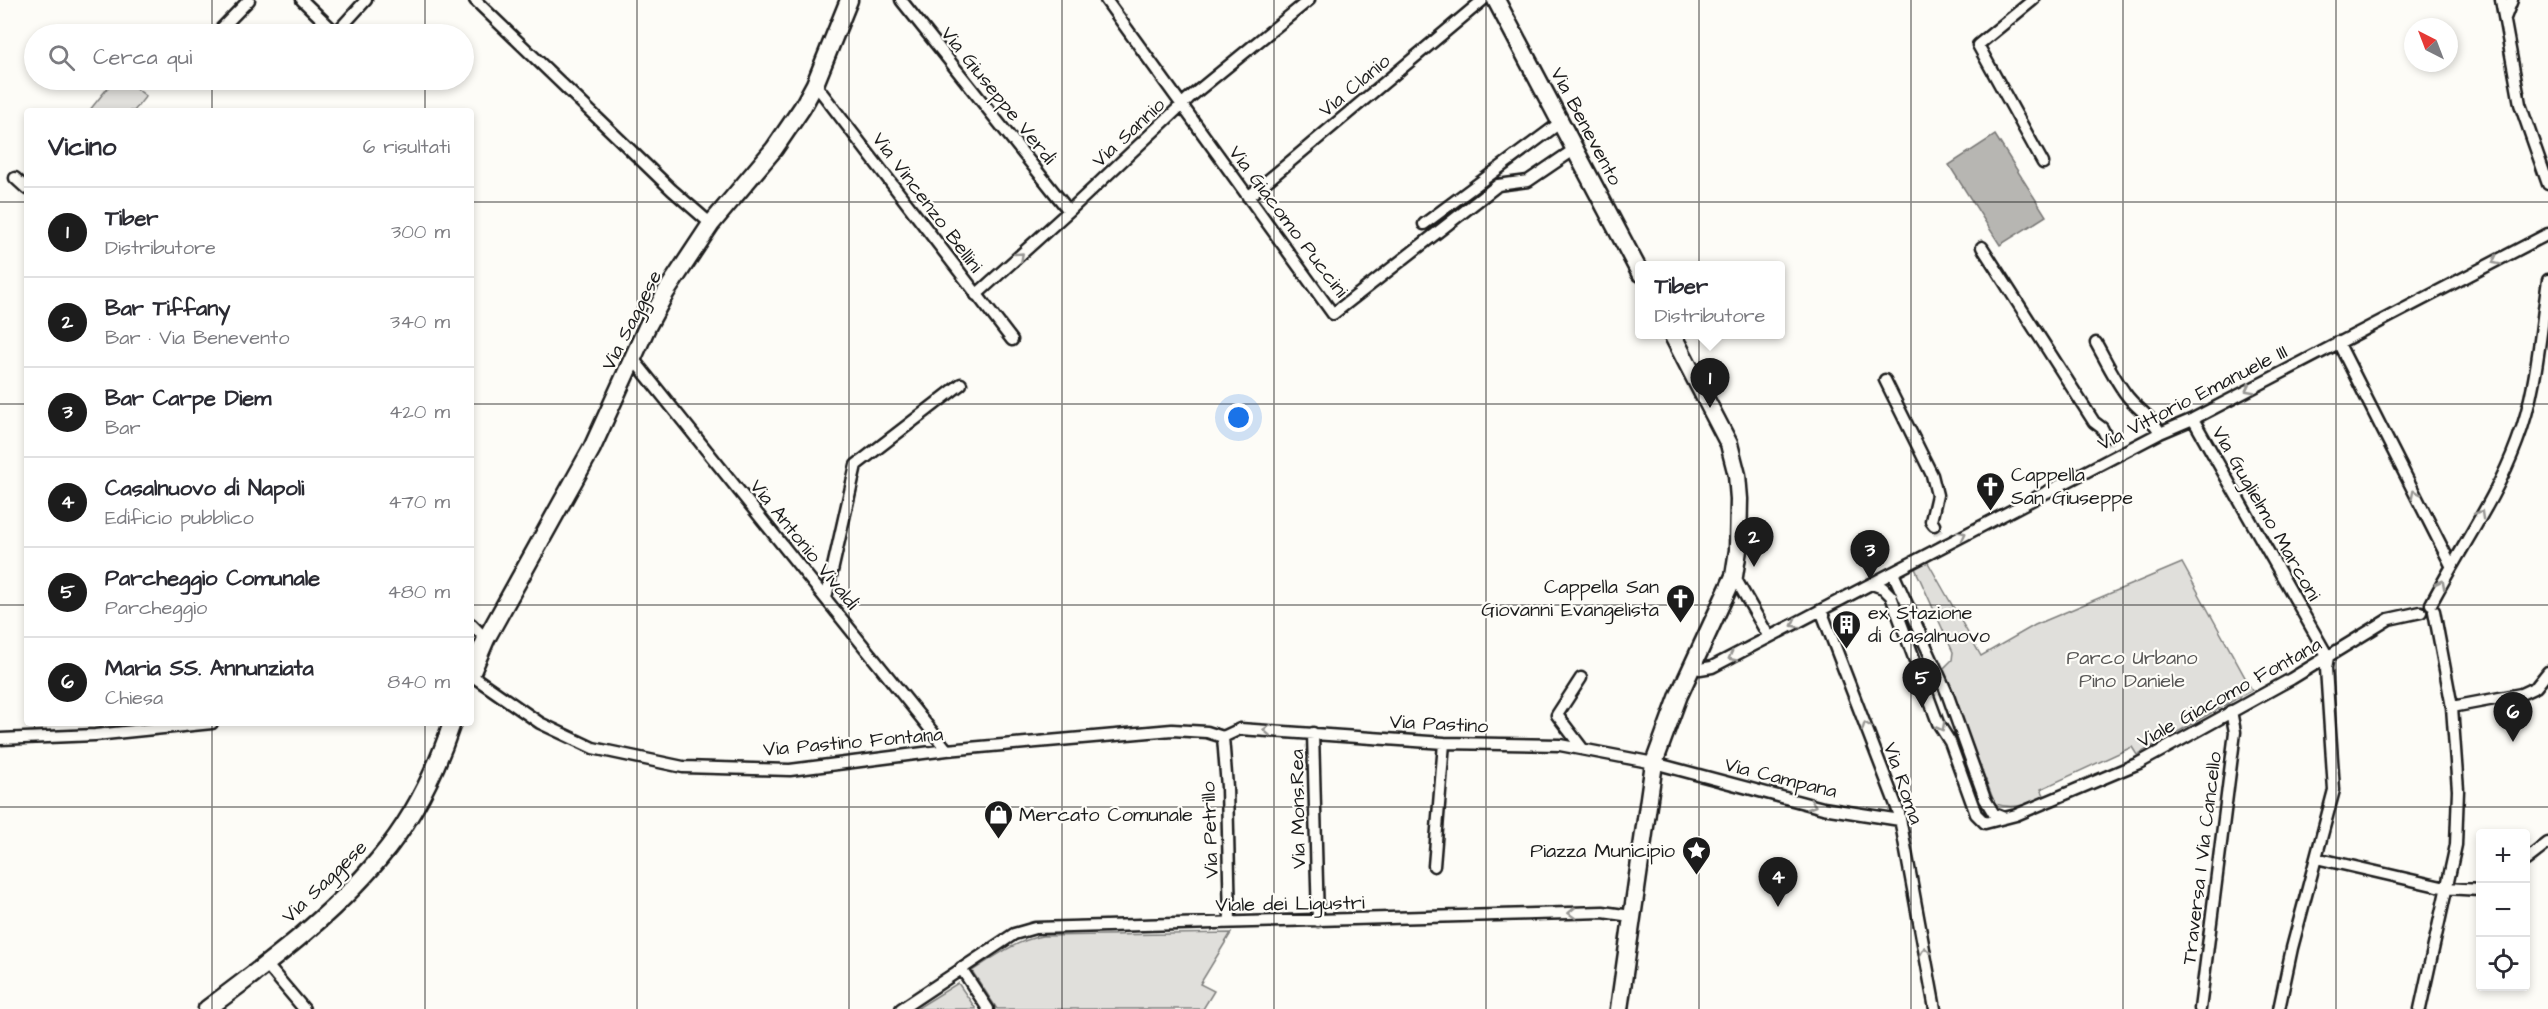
<!DOCTYPE html>
<html lang="it">
<meta charset="utf-8">
<style>
:root{--surface:#fff;--page:#f7f7f7;--text:#2b2b33;--muted:#7c7c81;--line:#e1e1e2;--accent:#1c1c1c}
body{margin:0;font-family:"Architects Daughter",sans-serif;background:var(--page);color:var(--text)}
.controls{position:absolute;right:18px;bottom:18px;display:grid;overflow:hidden;border-radius:6px;box-shadow:0 3px 9px #0003}
.controls button{width:54px;height:54px;display:grid;place-items:center;padding:0;border:0;border-bottom:2px solid var(--line);background:var(--surface);color:var(--text);font:30px sans-serif}
.compass{position:absolute;left:2404px;top:18px;width:54px;height:54px;border-radius:50%;background:var(--surface);box-shadow:0 3px 9px #0003;rotate:318deg}
.you{position:absolute;left:1239px;top:418px;width:21px;height:21px;margin:-15px;border:4px solid #fff;border-radius:50%;background:#1a73e8;box-shadow:0 0 0 9px #1a73e833}
.badge{display:grid;place-items:center;width:39px;height:39px;border-radius:50%;background:var(--accent);color:#fff;font-size:20px;font-weight:700}
.pin{position:absolute;translate:-50% -50px;filter:drop-shadow(0 2px 3px #0008)}
.pin::after{content:'';position:absolute;top:32px;width:21px;height:18px;background:inherit;clip-path:polygon(0 0,100% 0,50% 100%)}
.popup{position:absolute;left:1635px;top:261px;width:150px;height:78px;box-sizing:border-box;display:grid;place-content:center;border-radius:6px;background:var(--surface);filter:drop-shadow(0 2px 4px #0005);font-size:20px;white-space:nowrap;color:var(--muted)}
.popup b{font-size:22px;color:var(--text)}
.popup::after{content:'';position:absolute;left:50%;top:100%;margin-left:-12px;border:12px solid transparent;border-top-color:var(--surface)}
.list{margin:0;padding:0;list-style:none}
h2{display:flex;justify-content:space-between;align-items:center;height:78px;margin:0;padding:0 24px;font-size:26px}
h2 small{font-size:20px;font-weight:400;color:var(--muted)}
.list li{display:grid;grid-template-columns:39px 1fr auto;gap:18px;align-items:center;box-sizing:border-box;height:90px;padding:0 24px;border-top:2px solid var(--line)}
.list b{display:block;font-size:22px;white-space:nowrap}
.list p{margin:0;font-size:20px;white-space:nowrap;color:var(--muted)}
.list em{font-size:20px;font-style:normal;color:var(--muted)}
.icon{flex:none;width:33px;height:33px;fill:none;stroke:currentColor;stroke-width:2;stroke-linecap:round;stroke-linejoin:round}
.map{position:relative;flex:none;width:2548px;height:1009px;overflow:hidden}
.search{position:absolute;background:var(--surface);box-shadow:0 3px 9px #0003;left:24px;top:24px;width:450px;height:66px;display:flex;align-items:center;gap:15px;box-sizing:border-box;padding:0 21px;border-radius:33px;color:var(--muted);font-size:22px}
.panel{position:absolute;background:var(--surface);box-shadow:0 3px 9px #0003;left:24px;top:108px;width:450px;height:618px;border-radius:6px}
.map>svg:first-child{display:block}
.green{fill:#e0dfdb;stroke:#7e7e7c;stroke-width:1.5}
.water{fill:#b7b6b2;stroke:#797876;stroke-width:1.5}
.lines{fill:none;stroke-linecap:round;stroke-linejoin:round}
.minor-tunnel{stroke:#dbdad6;stroke-width:10;stroke-dasharray:10 5;stroke-linecap:butt}
.minor-casing{stroke:#1c1c1c;stroke-width:15}
.secondary-casing{stroke:#1c1c1c;stroke-width:21}
.minor{stroke:#fdfcf7;stroke-width:10}
.secondary{stroke:#fdfcf7;stroke-width:16}
.oneway{stroke:#989794}
.grid{fill:none;stroke:#1c1c1c;stroke-width:1.5;stroke-opacity:0.55}
.labels{text-anchor:middle;stroke-width:4.5;stroke-linejoin:round;paint-order:stroke}
.street-label{font-size:20px;fill:#1c1c1c;stroke:#fdfcf7}
.poi-label{font-size:20px;fill:#1c1c1c;stroke:#fdfcf7;text-anchor:start}
.park-label{font-size:20px;fill:#575655;stroke:#fdfcf7}
</style>
<div class="map">
<svg width="2548" height="1009" viewBox="0 0 2548 1009">
<rect width="100%" height="100%" fill="#fdfcf7"/>
<filter id="ink" filterUnits="userSpaceOnUse"><feTurbulence type="fractalNoise" baseFrequency=".0167" numOctaves="2"/><feDisplacementMap in="SourceGraphic" scale="12" xChannelSelector="R" yChannelSelector="G"/><feConvolveMatrix kernelMatrix="1 2 1 2 8 2 1 2 1" color-interpolation-filters="sRGB"/></filter>
<g filter="url(#ink)">
<!-- green -->
<path class="green" d="M114 80H125L146 96 134 111H89Z
M1926 559 1981 656 2035 625 2182 563 2252 690 2137 755 2132 747 2041 789 2045 797C2027 804 2014 810 1995 804L1943 669 1952 660 1953 652 1914 566Z
M1231 933 1200 984 1214 991 1203 1009H997L972 971C994 957 1015 941 1042 936Z
M958 983 976 1009H916Z"/>
<!-- water -->
<path class="water" d="M1995 135 2046 216 2000 245 1949 165Z"/>
<g class="lines">
<!-- minor-tunnel -->
<path class="minor-tunnel" d="M2106 436 2114 451
M1934 525 1942 541"/>
<defs>
<path id="minor" d="M302 0 336 33 366 0
M475 0 672 190 711 224
M901 0 1069 211
M1106 0 1333 314 1498 185 1528 181 1575 149
M2033 0 1978 45 2043 163
M2501 0 2520 104 2548 184
M2505 18 2512 0
M216 34 249 0
M815 84 1012 340
M15 178 27 189
M1248 197 1483 0
M1424 224 1561 122
M1982 247 2094 422 2102 428 2106 436
M976 295 1069 211 1189 98 1309 0
M2338 342 2451 565
M2096 343C2105 359 2114 378 2125 393 2136 409 2151 415 2160 433
M634 360 947 750
M1885 380 1932 475 1937 495 1931 521 1934 525
M2193 419 2328 657
M1893 573 1947 693 1985 799 1994 814 2004 818
M1734 576 1769 637
M1872 584 1883 588 1891 596 1938 723 1950 742 1976 814 1985 823 2016 815 2139 763 2291 679 2389 619 2421 612
M826 598 856 465 961 384
M2431 604C2459 550 2496 499 2517 442 2537 391 2540 333 2548 280
M1821 610 1899 813 1935 1009
M471 624 486 639
M1693 667 1700 669 1712 667 2160 433 2193 419 2548 234
M471 675 540 723 593 748 683 767 790 770 947 750 1172 730 1207 732 1223 737
M1581 678 1557 715 1582 748
M2452 707 2521 694 2536 687 2548 672
M1313 733 1318 921
M1223 737 1240 729 1444 743 1560 745 1654 763 1823 808 1900 820
M1223 737 1227 787 1230 922
M0 739 95 735 212 723
M2316 858 2446 888 2480 890
M2526 860 2548 843
M1434 866 1444 743
M266 964 304 1009
M961 968 988 1009
M901 1009 1014 934 1035 928 1603 912 1631 916
M2200 1009 2235 732 2231 711
M2279 1009 2292 948 2334 790 2326 668 2328 657
M2420 1009 2456 845 2458 790 2452 707 2434 611"/>
<path id="secondary" d="M1496 0 1640 273
M471 674 486 639 592 448 647 327 666 292 711 224 774 149 802 108 815 84 849 0
M207 1009C266 965 332 916 379 859 412 820 436 771 452 723
M1619 1009 1654 763 1679 695 1734 576 1738 550 1739 499 1737 475 1729 444 1672 334"/>
</defs>
<!-- minor casing -->
<use href="#minor" class="minor-casing"/>
<!-- secondary casing -->
<use href="#secondary" class="secondary-casing"/>
<!-- minor -->
<use href="#minor" class="minor"/>
<!-- secondary -->
<use href="#secondary" class="secondary"/>
</g>
<!-- one-way arrows -->
<defs><path id="oneway-chevron" d="M-2-3.5L2.5 0L-2 3.5" fill="none" stroke-width="1.6" stroke-linecap="round" stroke-linejoin="round" transform="scale(1.5)"/></defs>
<g class="oneway">
<use href="#oneway-chevron" transform="translate(1020 256) rotate(-42)"/>
<use href="#oneway-chevron" transform="translate(2496 261) rotate(153)"/>
<use href="#oneway-chevron" transform="translate(2249 389) rotate(152)"/>
<use href="#oneway-chevron" transform="translate(2415 494) rotate(-117)"/>
<use href="#oneway-chevron" transform="translate(2480 514) rotate(-60)"/>
<use href="#oneway-chevron" transform="translate(1962 535) rotate(-27)"/>
<use href="#oneway-chevron" transform="translate(2441 584) rotate(-62)"/>
<use href="#oneway-chevron" transform="translate(1795 624) rotate(152)"/>
<use href="#oneway-chevron" transform="translate(1732 657) rotate(153)"/>
<use href="#oneway-chevron" transform="translate(1866 726) rotate(-111)"/>
<use href="#oneway-chevron" transform="translate(1941 727) rotate(62)"/>
<use href="#oneway-chevron" transform="translate(1267 730) rotate(-177)"/>
<use href="#oneway-chevron" transform="translate(1812 805) rotate(16)"/>
<use href="#oneway-chevron" transform="translate(1572 913) rotate(178)"/>
<use href="#oneway-chevron" transform="translate(1925 951) rotate(-99)"/>
</g>
</g>
<!-- grid -->
<path class="grid" d="M212 0V34M425 0V34M637 0V1009M849 0V1009M1062 0V1009M1274 0V1009M1486 0V1009M1699 0V1009M1911 0V1009M2123 0V1009M2336 0V1009M212 80V111M425 80V111M0 202H27M471 202H2548M0 404H27M471 404H2548M0 605H27M471 605H2548M212 723V1009M425 723V1009M0 807H2548"/>
<!-- icons -->
<defs>
<symbol id="church-pin" viewBox="-11 -11 22 30"><path d="M0 17L-7.5 6A9.5 9.5 0 1 1 7.5 6Z" fill="#1c1c1c" stroke="#fdfcf7"/><path d="M-1.2-6h2.4v3.5h3.3v2.4h-3.3V6h-2.4V-.1h-3.3v-2.4h3.3Z" fill="#fff"/></symbol>
<symbol id="building-pin" viewBox="-11 -11 22 30"><path d="M0 17L-7.5 6A9.5 9.5 0 1 1 7.5 6Z" fill="#1c1c1c" stroke="#fdfcf7"/><path d="M-4-6H4V6H1V3H-1V6H-4ZM-2.5-4.3h1.7v1.8h-1.7ZM.8-4.3h1.7v1.8H.8ZM-2.5-1h1.7V.8h-1.7ZM.8-1h1.7V.8H.8Z" fill="#fff"/></symbol>
<symbol id="shop-pin" viewBox="-11 -11 22 30"><path d="M0 17L-7.5 6A9.5 9.5 0 1 1 7.5 6Z" fill="#1c1c1c" stroke="#fdfcf7"/><path d="M-5-2.5h2.3a2.7 3.5 0 0 1 5.4 0H5L5.5 6h-11ZM-1.5-2.5h3a1.5 2.3 0 0 0-3 0Z" fill="#fff"/></symbol>
<symbol id="sight-pin" viewBox="-11 -11 22 30"><path d="M0 17L-7.5 6A9.5 9.5 0 1 1 7.5 6Z" fill="#1c1c1c" stroke="#fdfcf7"/><path d="M0-6L1.8-2.2L6-1.7L2.9 1.2L3.7 5.4L0 3.3L-3.7 5.4L-2.9 1.2L-6-1.7L-1.8-2.2Z" fill="#fff"/></symbol>
</defs>
<g fill-rule="evenodd">
<use href="#church-pin" x="1974" y="470" width="33" height="45"/>
<use href="#church-pin" x="1664" y="582" width="33" height="45"/>
<use href="#building-pin" x="1830" y="608" width="33" height="45"/>
<use href="#shop-pin" x="982" y="798" width="33" height="45"/>
<use href="#sight-pin" x="1680" y="834" width="33" height="45"/>
</g>
<g class="labels">
<!-- street labels -->
<g class="street-label">
<text transform="translate(1354 85) rotate(-40)" y="7">Via Clanio</text>
<text transform="translate(999 95) rotate(51)" y="7">Via Giuseppe Verdi</text>
<text transform="translate(1587 126) rotate(62)" y="7">Via Benevento</text>
<text transform="translate(1128 132) rotate(-43)" y="7">Via Sannio</text>
<text transform="translate(928 202) rotate(53)" y="7">Via Vincenzo Bellini</text>
<text transform="translate(1289 221) rotate(53)" y="7">Via Giacomo Puccini</text>
<text transform="translate(631 320) rotate(-63)" y="7">Via Saggese</text>
<text transform="translate(2192 397) rotate(-27)" y="7">Via Vittorio Emanuele III</text>
<text transform="translate(2267 513) rotate(60)" y="7">Via Guglielmo Marconi</text>
<text transform="translate(805 544) rotate(51)" y="7">Via Antonio Vivaldi</text>
<text transform="translate(2229 692) rotate(-29)" y="7">Viale Giacomo Fontana</text>
<text transform="translate(1439 723) rotate(3)" y="7">Via Pastino</text>
<text transform="translate(853 741) rotate(-5)" y="7">Via Pastino Fontana</text>
<text transform="translate(1781 777) rotate(14)" y="7">Via Campana</text>
<text transform="translate(1904 783) rotate(71)" y="7">Via Roma</text>
<text transform="translate(1297 809) rotate(-91)" y="7">Via Mons.Rea</text>
<text transform="translate(1209 830) rotate(-92)" y="7">Via Petrillo</text>
<text transform="translate(2201 858) rotate(-83)" y="7">Traversa I Via Cancello</text>
<text transform="translate(324 881) rotate(-44)" y="7">Via Saggese</text>
<text transform="translate(1290 903) rotate(-1)" y="7">Viale dei Ligustri</text>
</g>
<!-- poi labels -->
<g class="poi-label">
<text x="2011" y="481">Cappella<tspan x="2011" dy="23">San Giuseppe</tspan></text>
<text x="1659" y="593" text-anchor="end">Cappella San<tspan x="1659" dy="23">Giovanni Evangelista</tspan></text>
<text x="1868" y="619">ex Stazione<tspan x="1868" dy="23">di Casalnuovo</tspan></text>
<text x="1019" y="821">Mercato Comunale</text>
<text x="1675" y="857" text-anchor="end">Piazza Municipio</text>
</g>
<!-- park labels -->
<g class="park-label">
<text x="2132" y="664">Parco Urbano<tspan x="2132" dy="23">Pino Daniele</tspan></text>
</g>
</g>
</svg>
<div class="controls">
<button>+</button>
<button>−</button>
<button><svg class="icon" aria-label="locate" viewBox="0 0 24 24"><circle cx="12" cy="12" r="6"/><path d="M12 2v4M12 18v4M2 12h4M18 12h4"/></svg></button>
</div>
<svg class="compass" viewBox="-18 -18 36 36"><path d="M0-13l5 13h-10z" fill="#e53935"/><path d="M0 13l5-13h-10z" fill="#7c7c81"/></svg>
<div class="you"></div>
<div class="pin badge" style="left:1710px;top:408px">1</div>
<div class="popup"><b>Tiber</b>Distributore</div>
<div class="pin badge" style="left:1754px;top:567px">2</div>
<div class="pin badge" style="left:1870px;top:580px">3</div>
<div class="pin badge" style="left:1778px;top:907px">4</div>
<div class="pin badge" style="left:1922px;top:708px">5</div>
<div class="pin badge" style="left:2513px;top:742px">6</div>
<div class="search"><svg class="icon" aria-label="search" viewBox="0 0 24 24"><circle cx="10" cy="10" r="6"/><path d="M15 15l6 6"/></svg>Cerca qui</div>
<section class="panel">
<h2>Vicino<small>6 risultati</small></h2>
<ul class="list">
<li><span class="badge">1</span><div><b>Tiber</b><p>Distributore</p></div><em>300 m</em></li>
<li><span class="badge">2</span><div><b>Bar Tiffany</b><p>Bar · Via Benevento</p></div><em>340 m</em></li>
<li><span class="badge">3</span><div><b>Bar Carpe Diem</b><p>Bar</p></div><em>420 m</em></li>
<li><span class="badge">4</span><div><b>Casalnuovo di Napoli</b><p>Edificio pubblico</p></div><em>470 m</em></li>
<li><span class="badge">5</span><div><b>Parcheggio Comunale</b><p>Parcheggio</p></div><em>480 m</em></li>
<li><span class="badge">6</span><div><b>Maria SS. Annunziata</b><p>Chiesa</p></div><em>840 m</em></li>
</ul>
</section>
</div>
